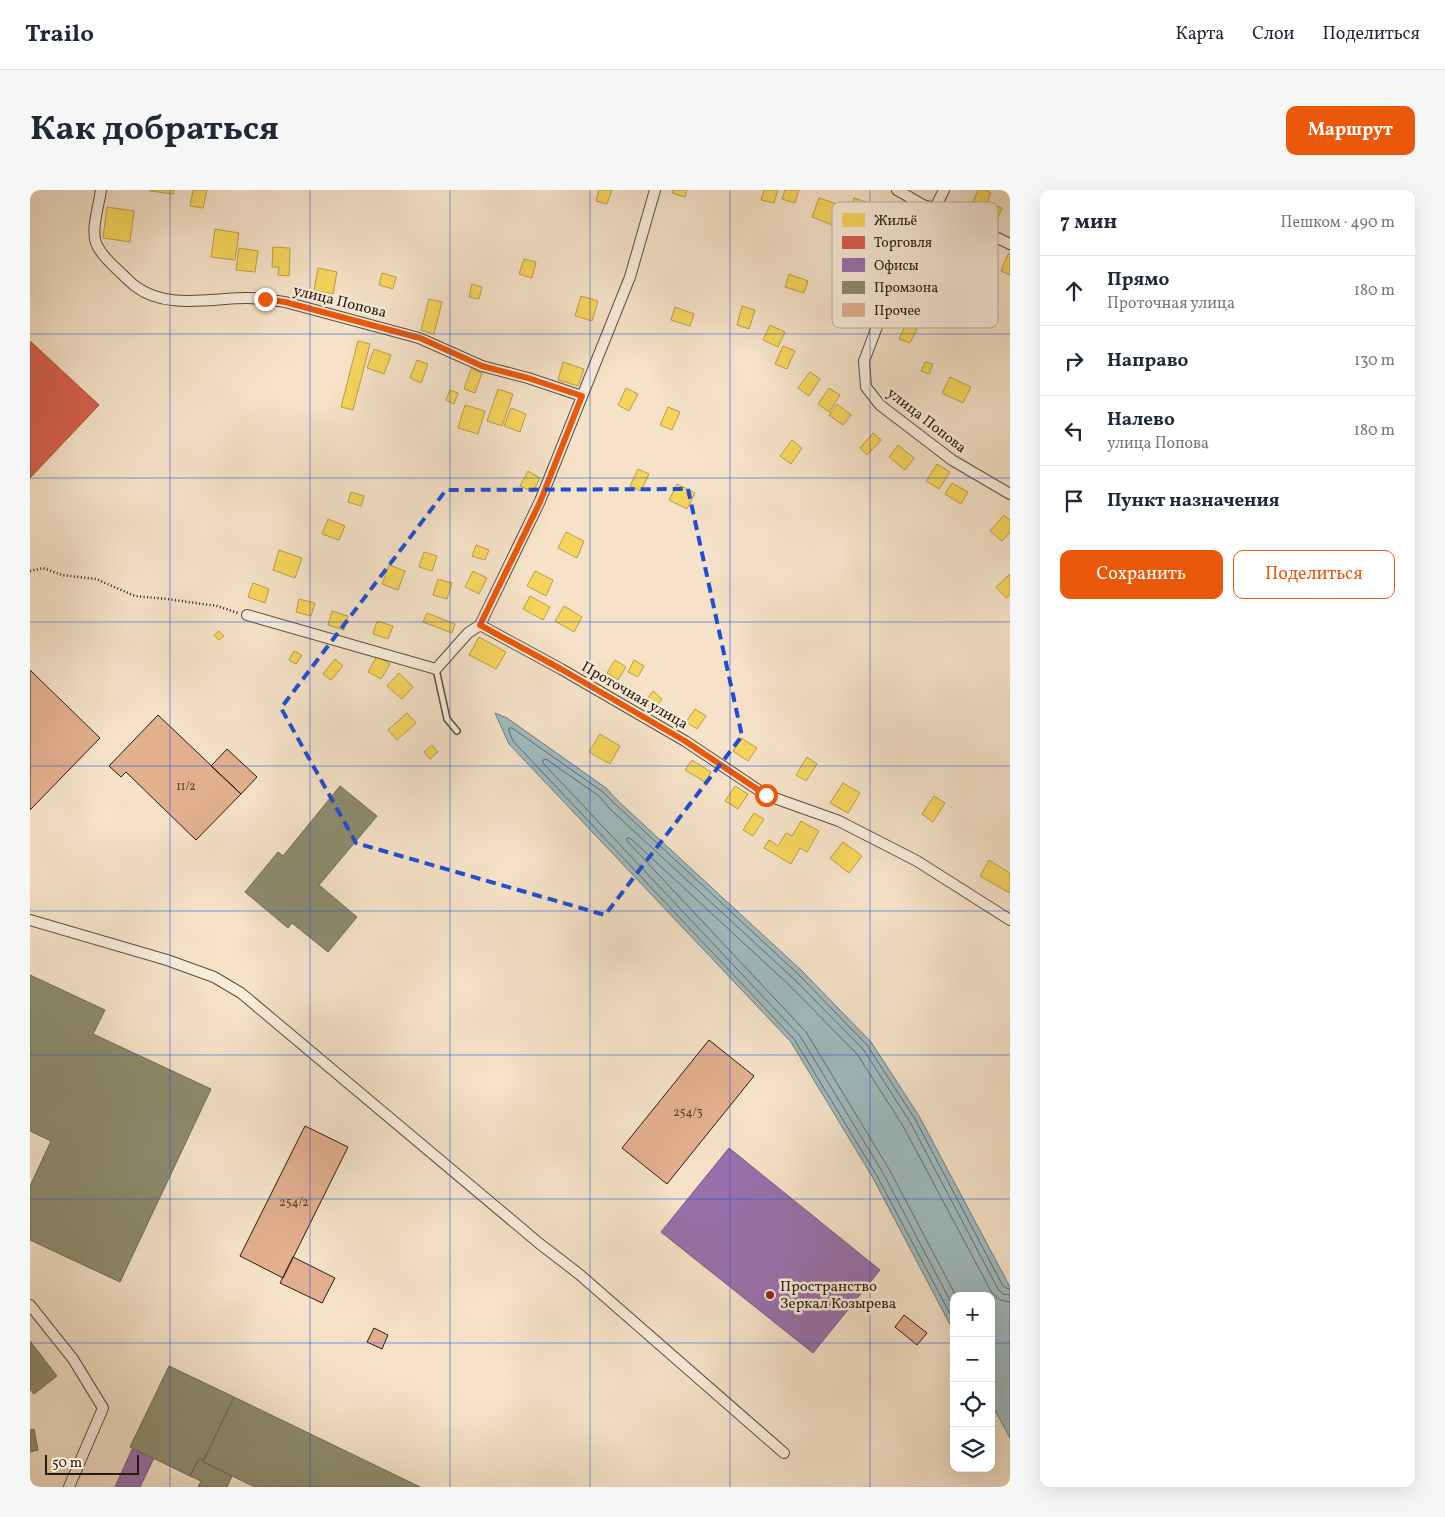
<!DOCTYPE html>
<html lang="ru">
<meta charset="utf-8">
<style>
:root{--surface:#fff;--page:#f6f6f7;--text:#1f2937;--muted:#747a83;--line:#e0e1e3;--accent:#ea580c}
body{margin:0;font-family:Vollkorn,serif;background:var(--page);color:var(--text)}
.controls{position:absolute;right:15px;bottom:15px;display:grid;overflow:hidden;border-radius:10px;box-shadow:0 5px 20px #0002}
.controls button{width:45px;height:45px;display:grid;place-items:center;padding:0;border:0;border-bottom:1px solid var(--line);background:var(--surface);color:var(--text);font:25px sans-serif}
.scale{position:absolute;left:15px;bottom:12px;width:94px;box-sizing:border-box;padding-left:5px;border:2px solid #281b0f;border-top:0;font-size:14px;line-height:18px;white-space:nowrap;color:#281b0f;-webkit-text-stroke:4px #f8ecdb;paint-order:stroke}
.stop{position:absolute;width:15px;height:15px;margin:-11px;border:4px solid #ea580c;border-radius:50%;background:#fff}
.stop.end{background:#ea580c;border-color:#fff;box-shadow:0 1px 5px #0008}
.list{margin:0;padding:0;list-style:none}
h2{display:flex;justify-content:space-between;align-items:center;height:65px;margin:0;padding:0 20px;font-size:21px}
h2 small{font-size:16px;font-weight:400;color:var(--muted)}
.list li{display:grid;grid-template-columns:32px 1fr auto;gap:15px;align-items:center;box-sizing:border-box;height:70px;padding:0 20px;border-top:1px solid var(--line)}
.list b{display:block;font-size:19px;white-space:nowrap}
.list p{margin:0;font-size:16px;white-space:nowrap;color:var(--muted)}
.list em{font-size:16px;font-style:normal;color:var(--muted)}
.actions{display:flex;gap:10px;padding:15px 20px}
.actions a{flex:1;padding:11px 0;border:1px solid var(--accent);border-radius:10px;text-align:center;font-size:18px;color:var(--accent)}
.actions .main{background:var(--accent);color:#fff}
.icon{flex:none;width:28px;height:28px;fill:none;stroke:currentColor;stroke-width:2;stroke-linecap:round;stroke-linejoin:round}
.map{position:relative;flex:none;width:980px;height:1297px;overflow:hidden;border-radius:10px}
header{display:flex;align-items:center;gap:30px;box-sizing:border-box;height:70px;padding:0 25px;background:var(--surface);border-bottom:1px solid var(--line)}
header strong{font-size:24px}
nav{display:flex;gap:28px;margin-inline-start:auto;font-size:18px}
.intro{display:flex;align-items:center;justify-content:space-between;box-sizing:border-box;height:120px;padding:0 30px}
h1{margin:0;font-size:35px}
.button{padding:12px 22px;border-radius:10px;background:var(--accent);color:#fff;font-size:18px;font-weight:700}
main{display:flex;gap:30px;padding:0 30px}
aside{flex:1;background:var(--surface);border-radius:10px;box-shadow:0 5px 20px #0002}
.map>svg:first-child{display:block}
.water{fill:#a0bbc0;stroke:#707b79}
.homes{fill:#f6d55c;stroke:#b89d45}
.shops{fill:#d6604d;stroke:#a24b3a}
.offices{fill:#9970ab;stroke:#77567c}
.industry{fill:#8c8c6e;stroke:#6e6a52}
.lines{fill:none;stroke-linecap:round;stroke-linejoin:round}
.shore{stroke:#646b68;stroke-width:1}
.building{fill:#e2af8f;stroke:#281b0f}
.lane-casing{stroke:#5b4d3d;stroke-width:8}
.street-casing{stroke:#5b4d3d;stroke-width:12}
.path{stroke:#281b0f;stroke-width:2.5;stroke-dasharray:1 2.5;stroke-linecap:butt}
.lane{stroke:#f8ecdb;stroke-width:5}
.street{stroke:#f8ecdb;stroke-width:10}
.route{stroke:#ea580c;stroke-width:6}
.marked{fill:none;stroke:#1d4ed8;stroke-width:4;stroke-dasharray:10 6;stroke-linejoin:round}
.grid{fill:none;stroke:#1d4ed8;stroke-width:1;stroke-opacity:0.55}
.poi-dot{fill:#8f2418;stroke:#f8ecdb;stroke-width:2}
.labels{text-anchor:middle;stroke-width:5;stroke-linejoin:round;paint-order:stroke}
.number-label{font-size:12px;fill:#56402f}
.street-label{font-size:15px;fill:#281b0f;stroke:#f8ecdb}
.poi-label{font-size:15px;fill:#281b0f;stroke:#f8ecdb;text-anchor:start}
.key{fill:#f8ecdb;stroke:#baad9e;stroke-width:1}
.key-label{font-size:14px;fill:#281b0f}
</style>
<header>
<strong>Trailo</strong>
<nav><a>Карта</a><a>Слои</a><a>Поделиться</a></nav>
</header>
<div class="intro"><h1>Как добраться</h1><a class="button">Маршрут</a></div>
<main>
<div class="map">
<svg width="980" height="1297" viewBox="0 0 980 1297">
<rect width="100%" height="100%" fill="#f5e2c8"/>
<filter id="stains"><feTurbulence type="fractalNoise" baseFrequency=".004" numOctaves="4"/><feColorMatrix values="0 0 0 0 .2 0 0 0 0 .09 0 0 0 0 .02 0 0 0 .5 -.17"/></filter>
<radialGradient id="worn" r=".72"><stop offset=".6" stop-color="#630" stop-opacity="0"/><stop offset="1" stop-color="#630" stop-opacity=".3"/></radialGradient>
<!-- water -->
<path class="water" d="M465 523 477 528 576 598 588 611 772 781 841 852 889 926 980 1097V1248L961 1213V1106H924V1142L843 988 761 852 479 554Z"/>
<!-- homes -->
<path class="homes" d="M120 0H144L143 4 120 1Z
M163 0H177L173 18 160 16Z
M569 0H582L577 14 566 11Z
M643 0H657L655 7 642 3Z
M734 0H748L744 13 731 10Z
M755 0H769L765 13 752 9Z
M948 0H955L961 3 954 18 943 12Z
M789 8 810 15 803 35 782 27Z
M824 8 839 13 832 34 818 30Z
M960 13 972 18 965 34 953 29Z
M77 17 104 21 100 52 73 48Z
M185 39 209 43 205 70 181 67Z
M243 57 260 58 259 86 248 85 249 77H242Z
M209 58 228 61 225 82 206 80Z
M978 64H980V85L971 81Z
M494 69 506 72 502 88 489 84Z
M288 78 307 82 303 104 284 100Z
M352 83 366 87 363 99 349 95Z
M759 84 778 91 774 103 755 97Z
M442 94 452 97 449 109 439 107Z
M551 106 568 111 562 131 545 126Z
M399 109 412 112 404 144 391 140Z
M712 116 725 120 719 139 707 135Z
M645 117 664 124 660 136 641 130Z
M876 134 887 139 880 153 869 149Z
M740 135 755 142 748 157 733 150Z
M328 151 340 154 323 220 311 217Z
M753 156 765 161 757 179 745 174Z
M344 159 361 165 354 184 337 178Z
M387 170 398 174 391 193 380 188Z
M533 172 554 179 548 196 528 190Z
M895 172 903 174 899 184 891 181Z
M441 179 452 183 445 203 434 199Z
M780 182 790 189 779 206 768 198Z
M920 187 941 197 933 213 912 203Z
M596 198 608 204 599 221 588 215Z
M799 198 810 205 799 222 788 214Z
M468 199 483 204 472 236 457 231Z
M420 200 428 203 424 214 416 210Z
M807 214 821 225 813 235 799 225Z
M435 215 455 221 448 244 428 238Z
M638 217 650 222 642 240 630 235Z
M481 218 496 224 490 242 474 236Z
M843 243 851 250 837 265 830 258Z
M762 250 772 258 761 274 750 266Z
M868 255 884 268 875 280 859 267Z
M907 274 920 282 909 299 896 291Z
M608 279 619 284 611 301 600 296Z
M498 281 510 288 503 302 490 296Z
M922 293 938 302 931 314 915 304Z
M647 294 665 303 657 319 639 310Z
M321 302 334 306 331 316 318 312Z
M974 325 980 330V342L972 351 960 341Z
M298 329 315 336 309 350 292 344Z
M536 342 554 351 547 368 528 358Z
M446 355 459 360 455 370 442 366Z
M249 360 272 368 265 388 243 380Z
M394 362 407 366 402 381 389 377Z
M359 375 375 381 368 400 352 394Z
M443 381 457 388 449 404 435 397Z
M505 381 523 390 516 406 497 396Z
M980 384V405L976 408 966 397Z
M408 389 422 393 417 409 403 405Z
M223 393 239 399 235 413 218 407Z
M500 406 520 417 513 430 493 419Z
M269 409 285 413 281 426 266 422Z
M534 416 552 427 544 442 525 431Z
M302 421 318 426 314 440 298 435Z
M397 423 425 434 422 443 393 432Z
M347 431 363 436 358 449 343 444Z
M189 441 194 446 189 450 184 445Z
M449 447 476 462 466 479 439 465Z
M264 461 272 465 266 474 259 470Z
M347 466 360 474 351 489 338 482Z
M305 469 313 476 301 490 293 484Z
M585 470 596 477 588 490 577 483Z
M604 470 614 476 608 487 598 482Z
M369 483 383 497 372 509 357 496Z
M623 501 632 509 624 520 614 513Z
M665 519 676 526 667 539 656 532Z
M377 523 386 533 367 550 358 540Z
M570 544 590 556 580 574 559 562Z
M711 548 727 558 718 571 703 561Z
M402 555 408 562 400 569 394 562Z
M777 567 787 574 776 591 766 585Z
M662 570 681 582 675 592 655 580Z
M813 593 830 603 818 623 800 613Z
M705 596 718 604 708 619 695 611Z
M904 606 915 613 903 632 892 624Z
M724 623 734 629 723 646 713 640Z
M771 631 789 641 777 662 770 658 761 674 734 658 739 650 748 656 756 643 762 646Z
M813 652 832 666 819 683 800 668Z
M959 670 980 683V703L950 686Z"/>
<!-- shops -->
<path class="shops" d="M0 151 69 215 0 288Z"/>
<!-- offices -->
<path class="offices" d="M699 958 850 1080 783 1163 631 1042Z
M102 1259 124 1268 110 1297H85Z"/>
<!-- industry -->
<path class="industry" d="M310 596 347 626 289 695 327 727 298 762 262 733 258 738 215 702 248 662 253 666Z
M0 785 75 820 63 844 181 899 90 1092 0 1050V996L21 951 0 941Z
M0 1151 27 1186 4 1204 0 1199Z
M139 1176 204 1207 174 1270 169 1268 160 1286 100 1257Z
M204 1207 390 1297H225L173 1272Z
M4 1239 8 1260 0 1262V1240Z
M169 1268 174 1270 173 1272 202 1286 197 1297H168L171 1291 160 1286Z"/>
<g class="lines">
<!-- shore -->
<path class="shore" d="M926 1106 859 979 776 842 597 651V648H600L759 795 827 864 873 936 962 1103 970 1110 980 1112
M924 1118 853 983 770 846 513 573V570L516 569 569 606 580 619 764 789 833 859 880 932 968 1099 973 1104 980 1105
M924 1131 847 986 764 849 483 551 479 541V538H482L573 602 585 614 769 785 837 855 885 929 973 1096 976 1098 980 1099"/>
</g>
<!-- building -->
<path class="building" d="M0 480 70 548 0 620Z
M128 525 211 604 166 650 96 582 91 587 79 576Z
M197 559 227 587 211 604 181 576Z
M679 850 724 886 637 994 592 958Z
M275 936 318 957 253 1088 210 1066Z
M263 1067 305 1088 292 1113 250 1093Z
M874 1125 897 1143 887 1155 865 1137Z
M344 1138 358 1145 352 1159 337 1152Z"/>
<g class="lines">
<defs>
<path id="lane" d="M406 479 417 529 427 541"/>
<path id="street" d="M71 0C69 15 61 39 66 53 70 64 82 75 91 83 95 87 100 92 105 96 136 120 181 108 217 108 230 108 242 110 255 112L389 148 452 176 498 188 552 206
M867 0 893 15 905 18 980 54
M893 15 834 171 836 197 850 215 922 270 980 304
M905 18 914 0
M217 425 406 479 438 443 450 435 510 311 600 87 625 0
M450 435 531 479 655 551 736 605 809 631 887 671 980 730
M0 730 137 770 184 787 211 803 510 1054 549 1084 754 1263
M0 1115 43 1169 73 1218 39 1297"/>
</defs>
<!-- lane casing -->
<use href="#lane" class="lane-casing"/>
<!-- street casing -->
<use href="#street" class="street-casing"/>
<!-- path -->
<path class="path" d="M0 381 13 378 32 385 66 389 105 406 137 409 187 416 208 423"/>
<!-- lane -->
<use href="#lane" class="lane"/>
<!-- street -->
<use href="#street" class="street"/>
</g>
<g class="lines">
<!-- route -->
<path class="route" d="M235 109 255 112 390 148 452 176 498 188 552 206 510 312 450 435 531 479 655 551 736 605"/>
</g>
<!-- marked area -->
<path class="marked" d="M658 299 712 546 575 725 326 653 251 518 416 300Z"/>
<!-- grid -->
<path class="grid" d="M140 0V1297M280 0V1297M420 0V1297M560 0V1297M700 0V1297M840 0V1297M0 144H980M0 288H980M0 432H980M0 576H980M0 721H980M0 865H980M0 1009H980M0 1153H924M961 1153H980"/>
<!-- markers -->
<circle class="poi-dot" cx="740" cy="1105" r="5"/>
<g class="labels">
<!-- number labels -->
<g class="number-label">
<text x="156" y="600">11/2</text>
<text x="658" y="926">254/3</text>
<text x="264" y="1016">254/2</text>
</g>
<!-- street labels -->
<g class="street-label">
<text transform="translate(310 111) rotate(14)" y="5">улица Попова</text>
<text transform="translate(897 230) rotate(38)" y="5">улица Попова</text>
<text transform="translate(605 505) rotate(30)" y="5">Проточная улица</text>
</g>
<!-- poi labels -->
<g class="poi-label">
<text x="750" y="1101">Пространство<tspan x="750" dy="17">Зеркал Козырева</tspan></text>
</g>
</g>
<!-- legend -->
<rect x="802" y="12" width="166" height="126" rx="8" class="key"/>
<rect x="812" y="23" width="23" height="14" fill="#f6d55c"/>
<rect x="812" y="46" width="23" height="13" fill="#d6604d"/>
<rect x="812" y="68" width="23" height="14" fill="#9970ab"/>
<rect x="812" y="91" width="23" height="13" fill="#8c8c6e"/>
<rect x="812" y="113" width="23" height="14" fill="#e2af8f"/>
<g class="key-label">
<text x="844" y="35">Жильё</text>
<text x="844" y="57">Торговля</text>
<text x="844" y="80">Офисы</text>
<text x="844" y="102">Промзона</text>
<text x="844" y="125">Прочее</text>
</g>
<rect width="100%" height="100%" filter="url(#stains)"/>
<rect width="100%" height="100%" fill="url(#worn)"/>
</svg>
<div class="controls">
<button>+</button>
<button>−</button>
<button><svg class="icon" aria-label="locate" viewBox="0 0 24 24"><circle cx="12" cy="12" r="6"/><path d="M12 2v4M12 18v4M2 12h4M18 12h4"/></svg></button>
<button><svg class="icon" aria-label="layers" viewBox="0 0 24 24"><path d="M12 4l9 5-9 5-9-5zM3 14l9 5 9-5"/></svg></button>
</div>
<div class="scale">50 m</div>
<div class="stop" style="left:736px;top:605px"></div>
<div class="stop end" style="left:235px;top:109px"></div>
</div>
<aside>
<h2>7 мин<small>Пешком · 490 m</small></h2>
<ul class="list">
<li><svg class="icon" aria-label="ahead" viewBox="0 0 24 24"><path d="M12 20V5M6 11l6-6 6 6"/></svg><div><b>Прямо</b><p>Проточная улица</p></div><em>180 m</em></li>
<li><svg class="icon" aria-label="right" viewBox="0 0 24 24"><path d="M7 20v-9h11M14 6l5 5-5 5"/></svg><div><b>Направо</b></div><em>130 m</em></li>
<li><svg class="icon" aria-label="left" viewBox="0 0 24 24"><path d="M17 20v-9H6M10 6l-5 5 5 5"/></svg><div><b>Налево</b><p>улица Попова</p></div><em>180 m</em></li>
<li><svg class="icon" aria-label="arrive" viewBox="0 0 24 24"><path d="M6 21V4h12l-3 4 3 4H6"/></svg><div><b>Пункт назначения</b></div></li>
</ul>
<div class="actions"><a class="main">Сохранить</a><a>Поделиться</a></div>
</aside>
</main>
